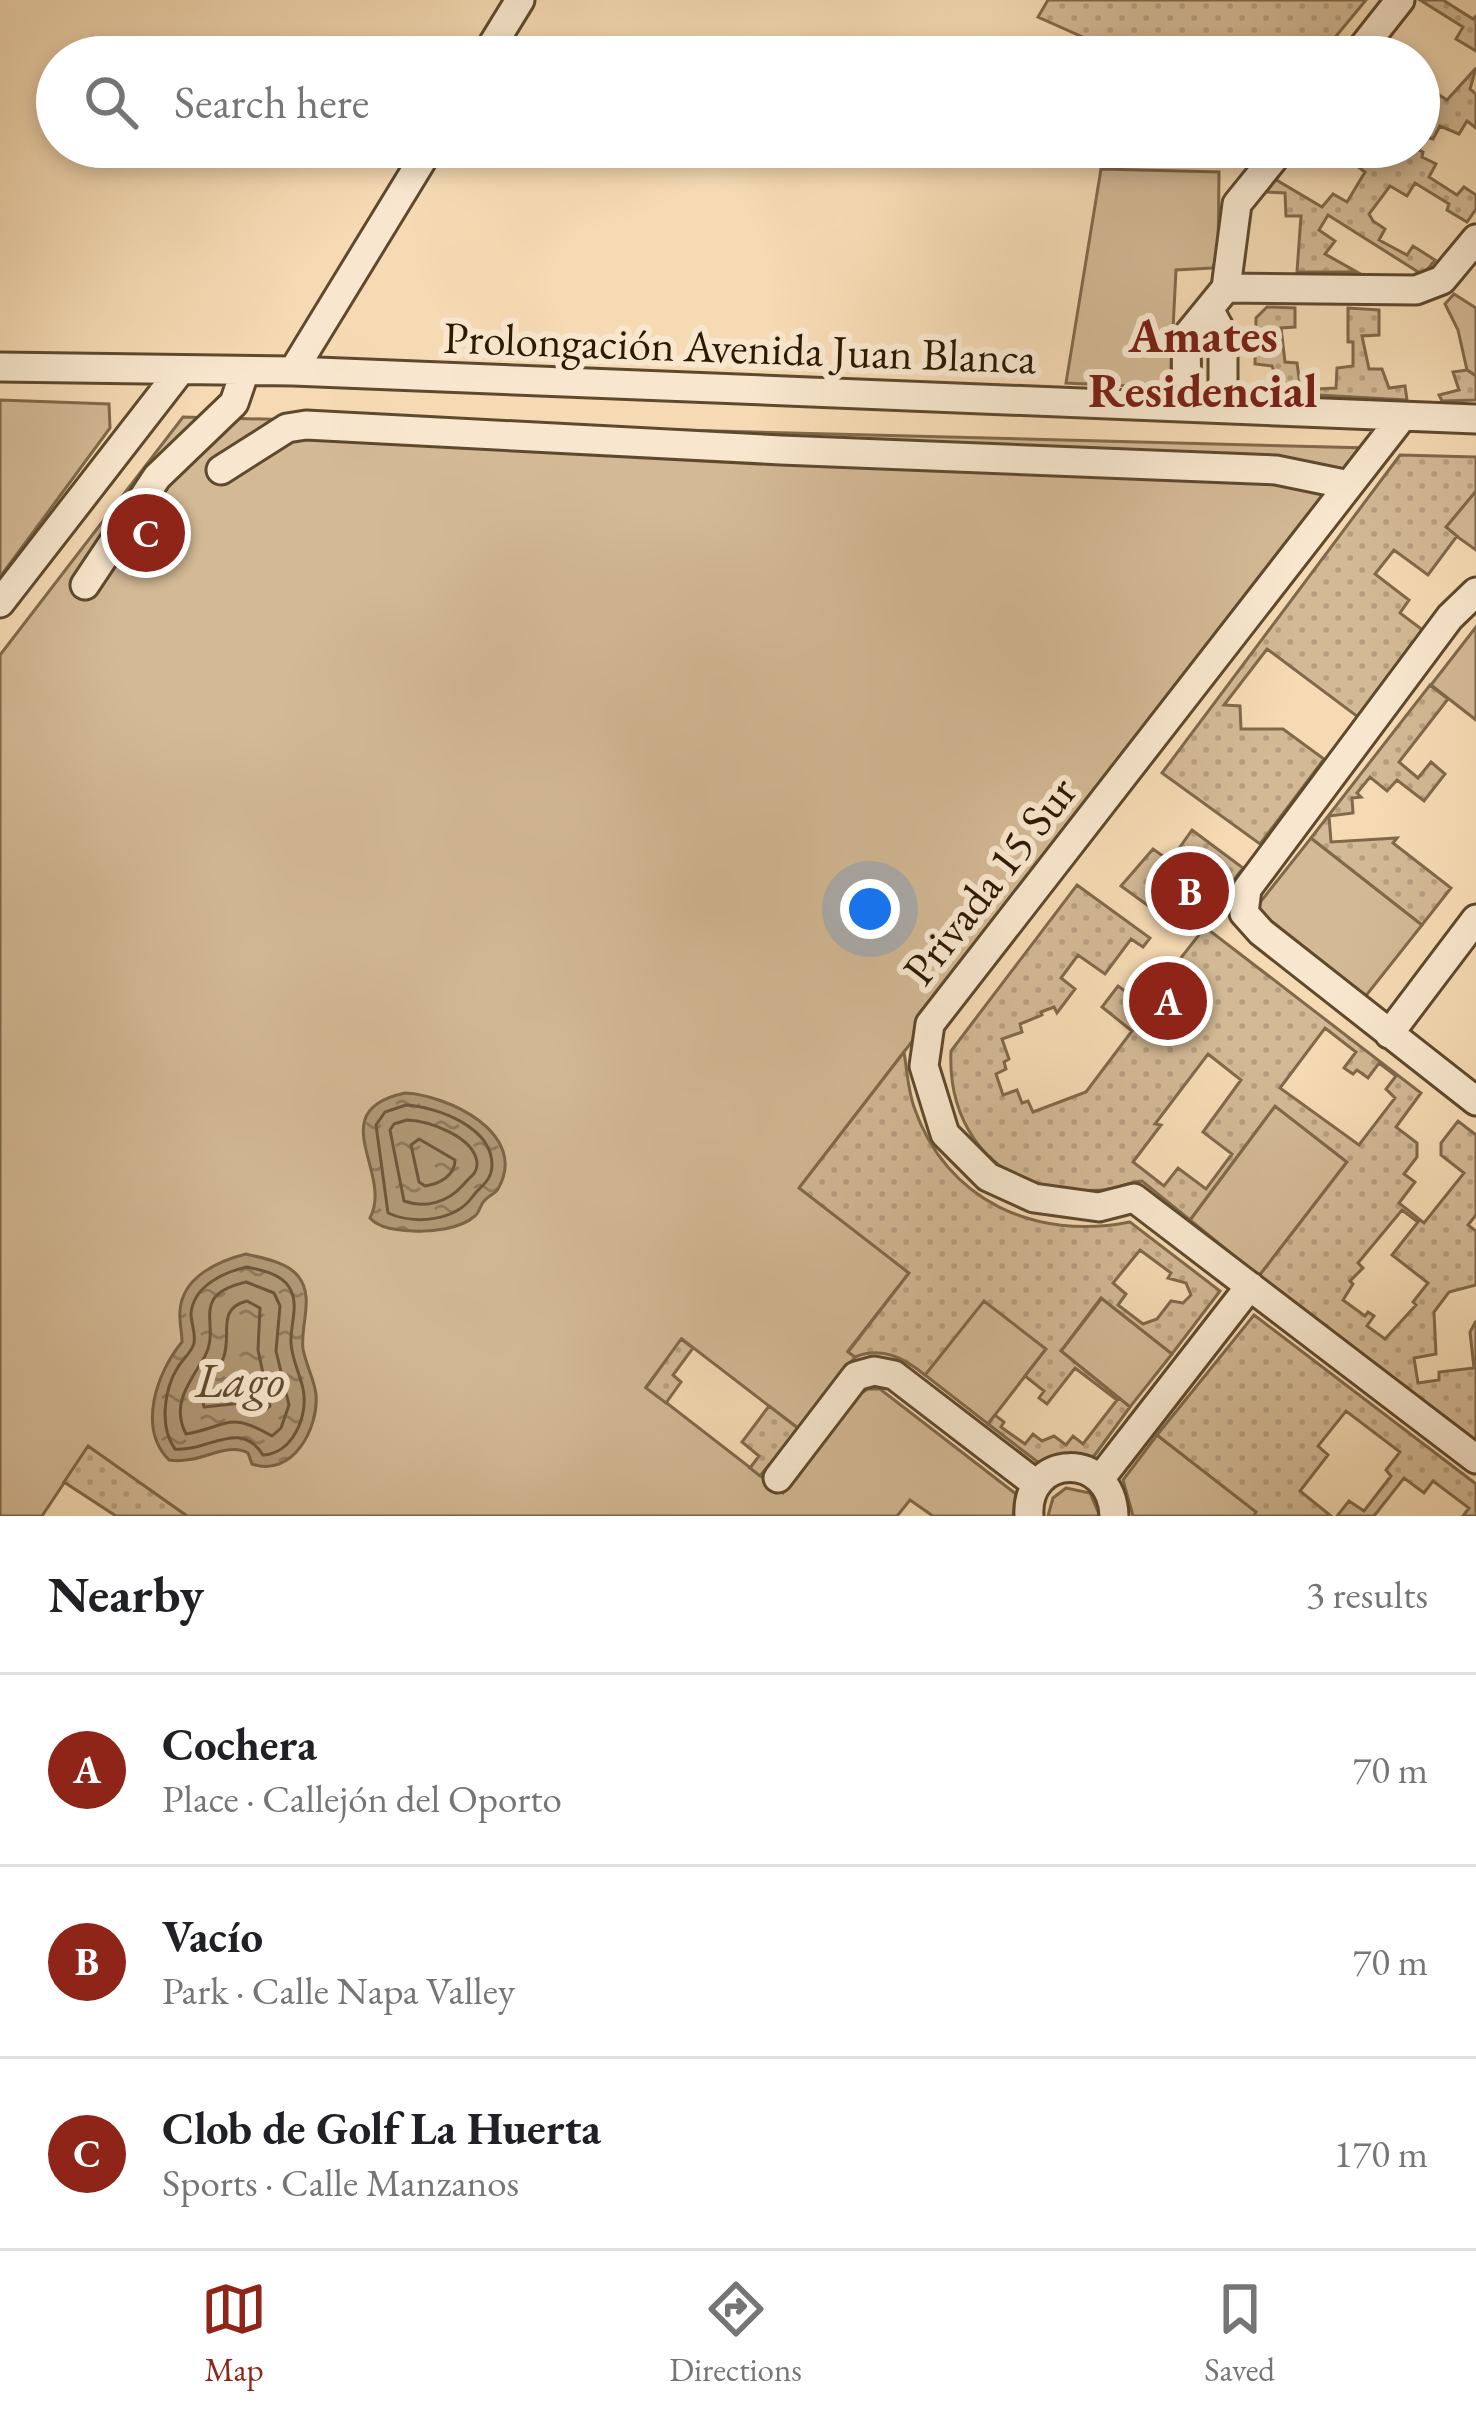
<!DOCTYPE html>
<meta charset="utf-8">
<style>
:root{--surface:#fff;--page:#f6f6f6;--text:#202124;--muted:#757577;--line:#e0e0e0;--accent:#8f2418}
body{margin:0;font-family:"EB Garamond",serif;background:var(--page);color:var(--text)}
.you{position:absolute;left:870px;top:909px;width:42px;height:42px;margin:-30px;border:9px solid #fff;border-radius:50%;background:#1a73e8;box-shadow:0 0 0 18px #1a73e833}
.badge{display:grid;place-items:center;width:78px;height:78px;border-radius:50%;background:var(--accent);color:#fff;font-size:39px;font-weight:700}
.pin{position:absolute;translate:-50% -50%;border:6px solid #fff;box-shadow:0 3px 12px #0006}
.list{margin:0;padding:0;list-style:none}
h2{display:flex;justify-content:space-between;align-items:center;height:156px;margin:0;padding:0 48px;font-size:51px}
h2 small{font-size:39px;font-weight:400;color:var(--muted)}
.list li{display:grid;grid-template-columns:78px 1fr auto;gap:36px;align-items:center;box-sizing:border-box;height:192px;padding:0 48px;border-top:3px solid var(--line)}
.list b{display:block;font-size:45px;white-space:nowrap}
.list p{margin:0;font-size:39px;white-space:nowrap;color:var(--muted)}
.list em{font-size:39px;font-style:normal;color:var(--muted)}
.icon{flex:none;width:66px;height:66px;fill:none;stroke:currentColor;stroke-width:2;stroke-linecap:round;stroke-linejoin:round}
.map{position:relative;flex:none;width:1476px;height:1516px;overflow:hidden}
.search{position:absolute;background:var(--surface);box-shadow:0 6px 18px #0003;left:36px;right:36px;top:36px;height:132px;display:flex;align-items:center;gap:30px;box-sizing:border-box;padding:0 42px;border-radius:66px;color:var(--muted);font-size:45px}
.sheet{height:732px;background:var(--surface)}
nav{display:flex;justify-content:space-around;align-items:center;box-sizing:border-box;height:168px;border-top:3px solid var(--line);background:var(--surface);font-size:33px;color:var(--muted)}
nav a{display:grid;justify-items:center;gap:6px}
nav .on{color:var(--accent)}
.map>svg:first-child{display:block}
.grass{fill:#d3b995;stroke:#80694a;stroke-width:3}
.park{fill:url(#park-dots);stroke:#80694a;stroke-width:3;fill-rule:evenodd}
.water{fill:url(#water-ripples);stroke:#7c6547;stroke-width:3}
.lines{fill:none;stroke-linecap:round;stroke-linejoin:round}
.shore{stroke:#6e583b;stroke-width:3}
.street-casing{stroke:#5e492d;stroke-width:33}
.street{stroke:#f8e7ce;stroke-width:27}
.labels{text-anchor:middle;stroke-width:12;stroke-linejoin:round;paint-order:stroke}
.street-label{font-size:45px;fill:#2c1900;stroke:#f8e7ce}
.neighbourhood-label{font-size:48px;font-weight:bold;fill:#7a1f14;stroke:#f8e7ce}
.water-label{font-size:48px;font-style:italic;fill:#614c2f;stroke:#f8e7ce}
</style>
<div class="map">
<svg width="1476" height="1516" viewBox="0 0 1476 1516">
<defs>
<pattern id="park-dots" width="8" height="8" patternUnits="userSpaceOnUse" patternTransform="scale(3)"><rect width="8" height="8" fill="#d3b995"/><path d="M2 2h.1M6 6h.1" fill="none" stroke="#b59e7f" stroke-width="1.8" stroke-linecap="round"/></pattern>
<pattern id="water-ripples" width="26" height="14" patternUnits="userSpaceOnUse" patternTransform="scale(3)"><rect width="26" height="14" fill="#b19876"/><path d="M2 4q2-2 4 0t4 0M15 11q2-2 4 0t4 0" fill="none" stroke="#907b5e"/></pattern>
</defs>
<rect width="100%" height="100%" fill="#f5dab3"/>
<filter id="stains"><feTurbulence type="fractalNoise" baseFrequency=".00167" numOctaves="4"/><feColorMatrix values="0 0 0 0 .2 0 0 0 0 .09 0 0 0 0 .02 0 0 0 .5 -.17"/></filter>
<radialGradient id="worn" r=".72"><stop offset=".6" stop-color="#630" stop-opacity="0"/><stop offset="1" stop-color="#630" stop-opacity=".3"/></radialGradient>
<!-- grass -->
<path class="grass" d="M1101 169 1219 172 1218 259 1212 268 1176 270 1170 388 1066 383Z
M1454 294 1476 308V376L1467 370 1458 330 1445 304Z
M0 400 109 404 110 428 0 577Z
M183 417 1369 448 800 1187 909 1273 848 1351 855 1357 799 1429 682 1339 646 1387 783 1493 855 1397 868 1389H880L1016 1494 1013 1516H933L910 1500 897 1516H187L88 1447 42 1516H0V655Z
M1476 491V550L1445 528Z
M1476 627V720L1431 685Z
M1311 838 1422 925 1361 1002 1250 915Z
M1275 1106 1347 1162 1259 1276 1190 1220Z
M1102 1298 1172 1354 1130 1407 1061 1351Z
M984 1300 1046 1349 988 1424 925 1375Z
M1157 1435 1257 1512 1254 1516H1133L1123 1480Z
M1066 1488 1090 1493 1100 1516H1048L1053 1498Z"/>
<!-- park -->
<path class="park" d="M1048 0H1366L1328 46H1103L1038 17Z
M1420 0H1443L1473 19 1476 16V51L1456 39 1463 27Z
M1476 68 1470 89 1476 94V128L1467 121 1459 134 1440 126 1433 139 1426 137 1419 150 1423 152 1422 157 1436 164 1429 177 1457 195 1464 187 1476 195V209L1467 222 1447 210 1449 204 1415 183 1407 196 1390 186 1369 214 1373 221 1385 229 1379 240 1407 255 1413 246 1435 260 1423 275 1328 215 1319 230 1335 241 1325 254 1357 272H1297L1301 216H1286L1285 193 1267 192 1273 178 1322 207 1333 194 1347 202 1365 172 1356 165 1363 153 1354 147H1379L1388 152 1392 147H1419V124L1425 115 1419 111V82L1447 100Z
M1267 307 1295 308V327L1281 328 1285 362 1297 363 1300 385 1316 384 1317 389 1336 388 1337 368 1353 366V342H1348V308L1379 310V335L1362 336 1369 369H1382L1389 388 1405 386 1407 400 1282 393 1272 366 1255 364 1256 318Z
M1467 370 1476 376V400L1442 401 1439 395 1459 390 1453 372Z
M1400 455 1476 457V491L1446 527 1457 536 1428 575 1394 550 1375 574 1409 600 1400 613 1424 631 1358 717 1267 649 1224 705 1240 706 1241 729H1283L1324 759 1260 844 1162 773Z
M1430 685 1448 699 1399 762 1418 778 1431 762 1445 774 1424 801 1397 780 1387 791 1370 777 1357 793 1361 797 1352 798 1353 813 1329 816 1331 842 1397 838 1393 843 1451 888 1422 925 1311 838Z
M1192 830 1243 868 1200 924 1174 906 1165 918 1121 886 1153 849 1170 861Z
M1077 885 1150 938 1143 947 1131 939 1105 974 1078 955 1061 978 1075 989 1057 1013 1054 1007 1041 1012 1042 1015 1020 1024 1022 1032 1002 1039 1009 1059 1004 1062 1006 1069 996 1074 1003 1095 1017 1090 1022 1103 1028 1101 1033 1112 1086 1092 1132 1031 1102 1007 1118 986 1171 1024 1192 997 1166 977 1205 927 1421 1093 1396 1127 1417 1143V1157L1404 1174 1415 1182 1399 1203 1424 1223 1464 1173 1441 1155V1143L1458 1121 1476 1135V1215L1468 1225 1476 1231V1285L1449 1292 1434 1312 1436 1354 1414 1358 1418 1383 1439 1380V1372L1474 1368 1470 1332 1476 1321V1443L1259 1276 1347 1162 1275 1106 1190 1220 1142 1181C1131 1182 1125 1185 1115 1188 1099 1192 1067 1191 1050 1187 982 1174 948 1116 951 1051ZM1325 1028 1356 1052 1344 1068 1353 1074 1357 1070 1368 1078 1379 1063 1396 1076 1386 1089 1395 1098 1359 1145 1280 1088ZM1208 1054 1241 1080 1203 1132 1232 1154 1206 1189 1178 1168 1164 1186 1133 1162 1161 1125 1155 1124ZM1402 1210 1418 1222 1392 1255 1428 1283 1413 1302 1416 1305 1385 1339 1367 1326 1374 1316 1368 1312 1365 1316 1343 1300 1353 1284 1350 1281 1363 1268 1358 1263Z
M904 1052C907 1070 908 1090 914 1107 946 1201 1036 1241 1130 1222L1220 1291 1172 1354 1101 1298 1061 1351 1130 1407 1094 1456 1039 1463 988 1424 995 1415 1004 1422 1001 1427 1025 1444 1033 1434 1042 1441 1054 1436 1066 1445 1073 1436 1083 1444 1117 1400 1075 1368 1047 1404 1039 1398 1044 1391 1025 1376 1046 1349 984 1301 925 1375C904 1358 882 1346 855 1357L848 1352 909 1273 799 1188ZM1140 1250 1171 1273 1168 1278 1186 1283 1191 1295 1183 1303 1171 1301 1157 1319 1143 1324 1118 1305 1126 1294 1113 1283Z
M1254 1315 1476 1484V1516H1463L1469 1508 1433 1481 1424 1493 1404 1478 1374 1516H1337L1349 1501 1364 1511 1391 1476 1386 1470 1400 1452 1346 1411 1318 1446 1328 1455 1300 1491 1331 1516H1254L1256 1512 1157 1435Z
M681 1339 693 1348 673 1375 681 1382 666 1403 646 1388Z
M769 1406 799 1429 760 1476 750 1468 759 1456 742 1442Z
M88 1446 187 1516H116L64 1482Z"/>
<!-- water -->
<path class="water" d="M405 1093C447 1095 530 1133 498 1189 495 1194 488 1196 484 1201 480 1205 480 1212 475 1216 460 1229 432 1232 413 1231 397 1230 380 1229 370 1218 394 1173 321 1111 405 1093Z
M246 1254C262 1258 287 1262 298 1276 315 1297 300 1325 303 1349 306 1365 314 1379 316 1394 319 1429 292 1478 252 1464L248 1453C225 1441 200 1465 169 1460 137 1428 157 1372 182 1342 182 1332 179 1321 180 1311 182 1277 218 1261 246 1254Z"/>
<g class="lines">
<!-- shore -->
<path class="shore" d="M406 1105C437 1107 493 1127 492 1166 491 1182 481 1185 473 1196 456 1221 415 1225 388 1213L376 1125 385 1112Z
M407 1120C429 1121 473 1136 477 1162 478 1174 469 1177 463 1185 448 1202 426 1209 404 1201L390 1130 394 1124Z
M419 1139 455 1160C455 1176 439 1184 425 1186L419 1182 411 1145Z
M247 1267C261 1270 281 1274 289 1287 300 1304 290 1324 291 1343 292 1360 300 1374 303 1389 309 1416 292 1454 263 1455 240 1418 208 1452 175 1449 159 1427 164 1389 178 1367 183 1359 192 1352 194 1343 196 1333 191 1323 191 1314 193 1286 224 1272 247 1267Z
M246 1282 274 1293 280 1306 276 1351 289 1405 281 1428 272 1436C227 1410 228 1427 186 1434 170 1403 191 1381 205 1356 222 1324 187 1296 246 1282Z
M247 1301 260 1308 258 1350 270 1406 265 1410 242 1403 204 1407 201 1393C208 1381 218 1371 223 1359 233 1335 215 1309 247 1301Z"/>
<defs>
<path id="street" d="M485 57 520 0
M1355 57 1400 0
M1226 288 1237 204 1283 147
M1209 309 1223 335V408
M0 367 293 371 1476 419
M293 371 430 147
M1187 406 1186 337 1226 288 1416 290 1442 280 1476 239
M1402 417 930 1024 924 1066 945 1134 988 1177 1034 1198 1099 1207 1134 1198 1476 1459
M221 470 287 428 306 425 781 450 1276 470 1349 485
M85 585 157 477 234 403 245 371
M1476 592 1450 617 1247 889 1244 913 1261 932 1476 1101
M0 603 180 371
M1389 1034 1476 919
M778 1478 856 1376 874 1371 894 1375 1036 1484
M1100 1479 1250 1286
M1029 1516C1025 1453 1112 1450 1114 1516"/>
</defs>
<!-- street casing -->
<use href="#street" class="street-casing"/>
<!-- street -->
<use href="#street" class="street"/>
</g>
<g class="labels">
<!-- street labels -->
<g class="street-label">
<text transform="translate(740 347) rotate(2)" y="16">Prolongación Avenida Juan Blanca</text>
<text transform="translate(989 880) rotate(-52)" y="16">Privada 15 Sur</text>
</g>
<!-- neighbourhood labels -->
<g class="neighbourhood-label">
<text x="1203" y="352">Amates<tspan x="1203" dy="55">Residencial</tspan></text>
</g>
<!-- water labels -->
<g class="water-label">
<text x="240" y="1397">Lago</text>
</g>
</g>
<rect width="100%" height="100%" filter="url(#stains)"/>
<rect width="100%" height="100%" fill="url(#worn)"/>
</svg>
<div class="you"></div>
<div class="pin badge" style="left:1168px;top:1001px">A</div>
<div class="pin badge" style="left:1190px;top:891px">B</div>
<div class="pin badge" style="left:146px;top:533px">C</div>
<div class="search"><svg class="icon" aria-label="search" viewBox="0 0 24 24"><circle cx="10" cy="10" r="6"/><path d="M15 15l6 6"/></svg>Search here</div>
</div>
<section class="sheet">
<h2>Nearby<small>3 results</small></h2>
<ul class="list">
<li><span class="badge">A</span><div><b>Cochera</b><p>Place · Callejón del Oporto</p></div><em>70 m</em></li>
<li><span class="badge">B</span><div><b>Vacío</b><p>Park · Calle Napa Valley</p></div><em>70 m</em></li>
<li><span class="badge">C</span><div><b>Clob de Golf La Huerta</b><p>Sports · Calle Manzanos</p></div><em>170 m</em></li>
</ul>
</section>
<nav>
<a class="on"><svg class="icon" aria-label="map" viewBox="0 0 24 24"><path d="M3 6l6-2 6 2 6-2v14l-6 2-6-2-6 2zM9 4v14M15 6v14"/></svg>Map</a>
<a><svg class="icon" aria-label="directions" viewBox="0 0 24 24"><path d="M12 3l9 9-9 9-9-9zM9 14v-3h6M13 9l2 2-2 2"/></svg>Directions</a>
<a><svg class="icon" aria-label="saved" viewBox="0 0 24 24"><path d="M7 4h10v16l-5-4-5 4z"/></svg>Saved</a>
</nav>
